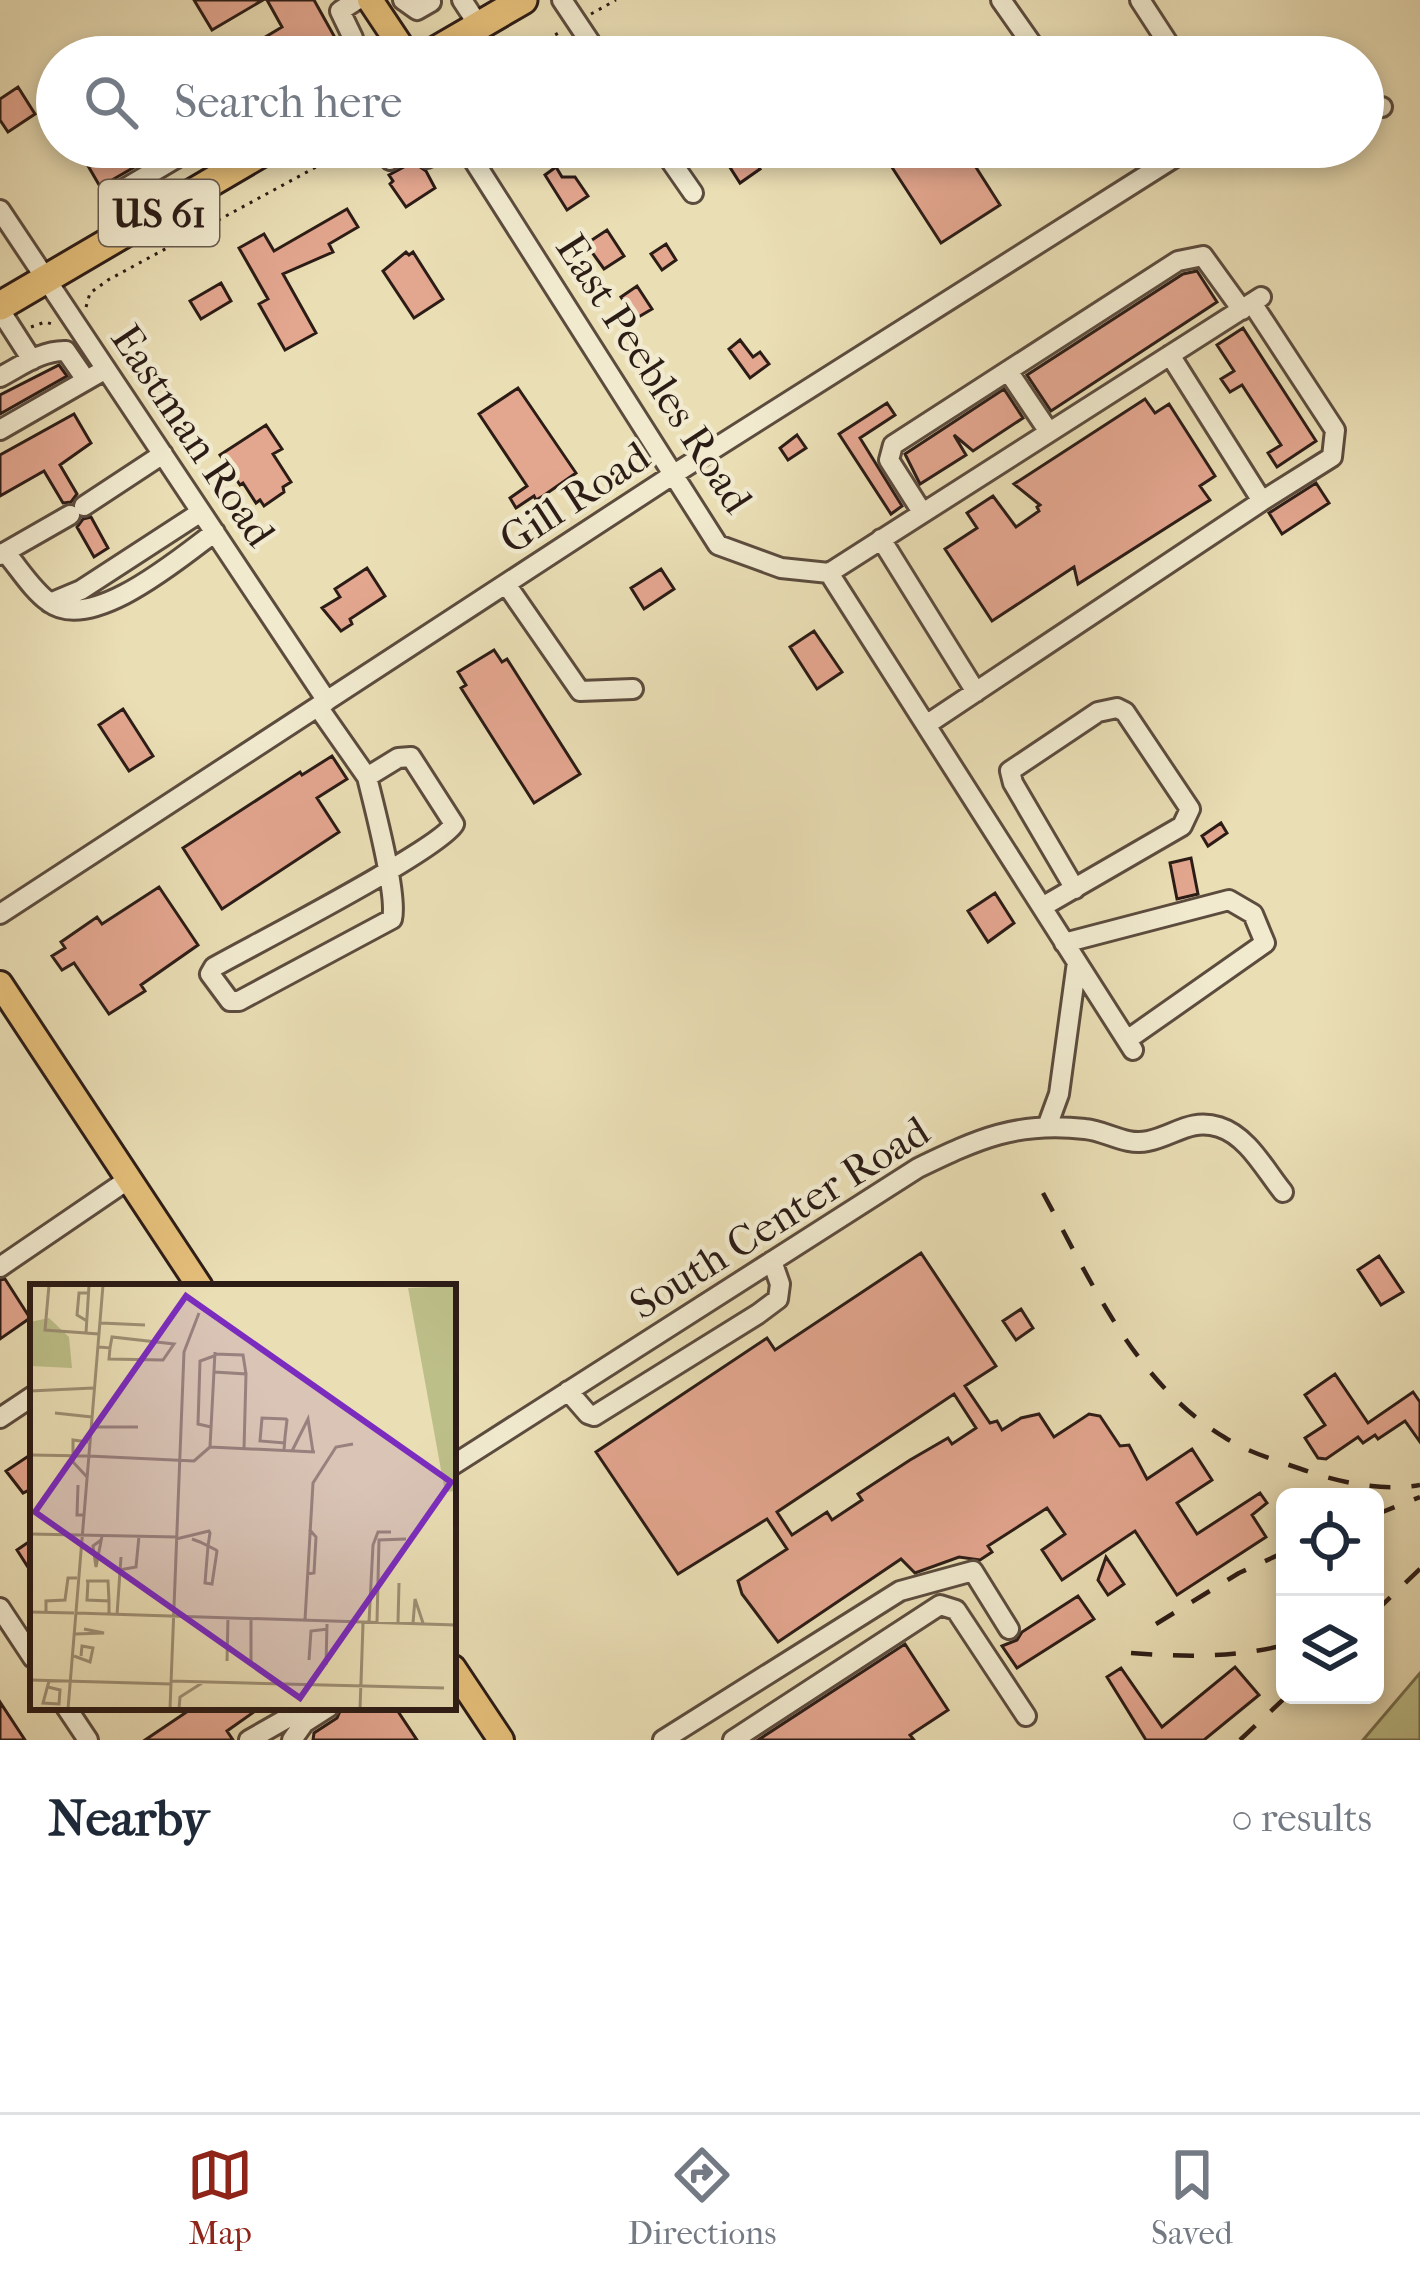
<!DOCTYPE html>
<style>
:root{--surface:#fff;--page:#f2f2f3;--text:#1f2937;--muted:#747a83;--line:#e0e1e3;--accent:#8f2418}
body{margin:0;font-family:"IM FELL French Canon",serif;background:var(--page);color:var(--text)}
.controls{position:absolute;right:36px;bottom:36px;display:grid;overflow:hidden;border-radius:18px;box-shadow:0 6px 18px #0003}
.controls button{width:108px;height:108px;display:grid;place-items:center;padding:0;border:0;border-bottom:3px solid var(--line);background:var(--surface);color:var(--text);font:60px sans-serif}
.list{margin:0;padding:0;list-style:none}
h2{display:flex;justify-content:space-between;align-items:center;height:156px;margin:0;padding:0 48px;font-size:51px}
h2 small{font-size:39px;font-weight:400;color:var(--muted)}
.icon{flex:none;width:66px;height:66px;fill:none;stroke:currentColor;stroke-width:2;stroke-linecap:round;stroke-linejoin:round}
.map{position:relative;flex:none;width:1420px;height:1740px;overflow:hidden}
.search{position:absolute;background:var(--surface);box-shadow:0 6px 18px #0003;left:36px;right:36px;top:36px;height:132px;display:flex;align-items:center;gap:30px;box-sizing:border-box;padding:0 42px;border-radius:66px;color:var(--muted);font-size:45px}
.sheet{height:372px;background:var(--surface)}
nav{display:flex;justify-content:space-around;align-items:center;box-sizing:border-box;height:168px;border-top:3px solid var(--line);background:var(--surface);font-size:33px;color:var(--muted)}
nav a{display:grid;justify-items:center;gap:6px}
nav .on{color:var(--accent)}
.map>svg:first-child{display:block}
.green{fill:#bdbf89;stroke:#746e50;stroke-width:3}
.building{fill:#e3a68f;stroke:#2c1c16;stroke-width:3;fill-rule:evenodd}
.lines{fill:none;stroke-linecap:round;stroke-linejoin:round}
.minor-casing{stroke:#5c4c3e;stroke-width:24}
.major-casing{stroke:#2c1c16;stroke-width:30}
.highway-casing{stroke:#2c1c16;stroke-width:33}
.path{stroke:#2c1c16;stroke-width:3;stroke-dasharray:3 6;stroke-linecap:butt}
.minor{stroke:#f1eacf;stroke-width:18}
.major{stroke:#e5bf7a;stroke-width:24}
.highway{stroke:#e5bf7a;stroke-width:27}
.rail{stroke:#2c1c16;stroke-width:4.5;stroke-dasharray:21 21;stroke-linecap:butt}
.labels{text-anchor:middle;stroke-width:9;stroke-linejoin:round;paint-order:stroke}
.shield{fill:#f1eacf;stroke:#675a4e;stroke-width:3}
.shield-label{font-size:39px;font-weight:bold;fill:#2c1c16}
.street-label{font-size:42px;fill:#2c1c16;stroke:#f1eacf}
.inset-road{fill:none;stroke:#9e9075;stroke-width:3}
.view{fill:#7b2cbf;fill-opacity:0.15;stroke:#7b2cbf;stroke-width:6}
.inset-edge{fill:none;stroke:#2c1c16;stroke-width:6}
</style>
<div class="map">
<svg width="1420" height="1740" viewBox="0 0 1420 1740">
<rect width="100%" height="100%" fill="#eadeb5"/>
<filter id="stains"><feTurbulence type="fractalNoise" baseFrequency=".00167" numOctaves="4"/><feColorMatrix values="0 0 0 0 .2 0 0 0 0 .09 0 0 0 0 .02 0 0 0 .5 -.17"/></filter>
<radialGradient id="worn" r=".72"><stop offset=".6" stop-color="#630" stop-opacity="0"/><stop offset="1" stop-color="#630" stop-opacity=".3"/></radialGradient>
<!-- green -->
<path class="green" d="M1420 1673V1740H1363Z"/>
<!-- building -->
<path class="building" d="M194 0H263L212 30Z
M267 0H314L338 43 320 57H315L305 41 294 48 291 43 274 44 266 57H232L282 27Z
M18 87 35 114 8 132 0 120V99Z
M77 147H169L112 180 105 195Z
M717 147H745L760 169 740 183Z
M896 147H963L1000 205 941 243 884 155Z
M413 162 426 171 435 188 406 207 390 184 393 181 389 175Z
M556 167 562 177H575L588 196 567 210 545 175Z
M347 209 358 227 329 244 333 252 283 274 316 333 285 350 259 304 268 299 239 248 264 234 274 251Z
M607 230 624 256 604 269 586 244Z
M666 244 676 260 662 270 651 254Z
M406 252 409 255 413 252 443 299 414 318 383 271Z
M1197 271 1217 302 1051 411 1027 375 1183 274Z
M221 283 231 301 201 319 190 301Z
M637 286 652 309 635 319 621 297Z
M1243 328 1316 441 1277 467 1268 453 1281 445 1242 385 1230 392 1221 379 1234 371 1217 345Z
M740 340 753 357 760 352 769 364 750 378 729 349Z
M59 365 67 376 0 414V395Z
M518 388 576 473 543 496 536 500 534 496 516 508 510 498 527 486 479 414Z
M1004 389 1023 418 973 451 954 435 966 455 920 484 905 454Z
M1145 399 1155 413 1169 404 1215 476 1200 486 1210 500 1078 584 1074 567 992 621 945 549 977 528 967 513 993 496 1016 527 1039 511 1037 507 1040 505 1014 484Z
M887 403 895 415 860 438 902 506 891 514 839 434Z
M74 414 91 443 60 465 77 494 71 502 63 503 44 471 0 496V455Z
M266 425 282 449 273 454 291 482 283 487 284 492 264 506 260 500 256 503 243 483 240 485 220 455Z
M797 435 806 448 788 460 780 448Z
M1316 483 1329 503 1282 534 1269 513Z
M91 517 108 548 94 557 77 527 83 519Z
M367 568 385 596 350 619 352 624 341 631 322 608 340 597 335 589Z
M661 569 674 589 644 609 631 588Z
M814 631 842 672 817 689 790 647Z
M494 650 502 662 507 659 580 774 534 803 461 688 466 685 458 672Z
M123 709 153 756 129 771 99 725Z
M332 756 347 779 317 798 339 832 222 909 183 848 300 772 302 775Z
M1221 823 1227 833 1208 846 1202 836Z
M1191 858 1198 894 1177 899 1170 863Z
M159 887 198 945 141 985 145 991 109 1014 74 963 62 970 52 956 65 948 61 942 97 917 102 924Z
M995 893 1014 923 988 942 968 911Z
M921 1253 996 1366 965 1386 990 1423 997 1421 1002 1430 1021 1418 1039 1414 1054 1437 1089 1414 1100 1416 1120 1446 1129 1445 1147 1479 1192 1449 1212 1480 1177 1503 1197 1534 1260 1493 1267 1503 1252 1515 1266 1537 1177 1595 1135 1531 1062 1580 1042 1550 1065 1534 1047 1508 988 1546 992 1552 980 1560 959 1557 915 1573 901 1559 778 1642 742 1594 738 1581 787 1549 767 1519 678 1574 596 1452 767 1338 775 1350ZM954 1394 976 1428 952 1444 948 1438 910 1460 858 1494 862 1500 832 1520 827 1512 792 1535 777 1512Z
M1379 1256 1403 1292 1381 1305 1358 1270Z
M5 1279 30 1318 0 1339V1280Z
M1021 1309 1033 1328 1016 1340 1003 1321Z
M1335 1374 1368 1423 1413 1392 1420 1402V1442L1405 1421 1378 1439 1375 1435 1363 1443 1358 1437 1326 1459 1318 1458 1305 1438 1325 1425 1305 1395Z
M33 1453V1488L23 1493 6 1471Z
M33 1539V1575L17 1550Z
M1106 1557 1124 1584 1108 1595 1098 1580Z
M1078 1596 1094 1619 1017 1668 1002 1646 1017 1640 1022 1632Z
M905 1644 948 1710 910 1735 914 1740H758Z
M1235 1667 1259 1695 1204 1740H1146L1107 1677 1121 1668 1162 1727Z
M0 1702 25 1740H0Z
M194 1707H261L227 1731 233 1740H145Z
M342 1707H395L417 1740H313L314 1733 337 1718Z"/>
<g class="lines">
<defs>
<path id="minor" d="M403 0 417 10 431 2
M462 0 479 26
M562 0 600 57
M1001 0 1041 57
M1140 0 1177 57
M280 56V57
M341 57 350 52 353 38 340 11 357 0
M1363 107H1382
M381 147 390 160 413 147
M418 147 427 158 443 147
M465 147 718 545 781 568 829 573
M661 147 693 193
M0 210 327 701
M138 225 119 192 195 147
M1252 303 1335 430 1332 457 1262 501
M0 310 32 360
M1008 371 1049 432
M0 377C21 366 42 350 66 351L86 380
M0 430 106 369
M84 506 163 454
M922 512 889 460 893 445 1178 261 1203 256 1242 310
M881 539 976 692
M5 552C19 568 32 590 49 602 91 634 180 558 215 532
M0 555 70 515
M829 573 1133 1050
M829 573 1261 297
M506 584 580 691 633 689
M50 603 81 590 201 512
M318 707 367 777 398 758 411 757 454 824C439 850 253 945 214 967L210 974 230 1001H239L392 919C398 895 374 806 367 777
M926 725 1262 501 1170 355
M1042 907 1182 826 1190 809 1125 712 1117 708 1098 712 1010 771 1013 783 1075 889
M0 914 671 476 1191 147
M1064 943 1229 900 1253 914 1265 943 1127 1040
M1048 1124 1059 1094 1077 962
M0 1267 129 1179
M568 1391 588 1414 594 1416 758 1314 778 1299 780 1284 772 1261
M0 1418 33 1396
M453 1465 918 1168C978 1139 1017 1121 1085 1129 1107 1131 1125 1146 1148 1141 1174 1136 1190 1118 1219 1127 1248 1136 1265 1170 1283 1192
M0 1608 33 1658
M66 1707 88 1740
M249 1740 307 1707
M292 1740 304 1723 329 1707
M663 1740 900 1591 973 1571 1009 1629
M733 1740 940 1605 956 1610 1026 1716"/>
<path id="major" d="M370 0 408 57
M0 984 200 1287
M453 1668 501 1740"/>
<path id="highway" d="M425 57 523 0
M0 306 271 147"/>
</defs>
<!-- minor casing -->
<use href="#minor" class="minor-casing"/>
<!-- major casing -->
<use href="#major" class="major-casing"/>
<!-- highway casing -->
<use href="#highway" class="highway-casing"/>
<!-- path -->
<path class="path" d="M591 14 616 0
M516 57 562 31
M86 307 90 293 108 280 353 147
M31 327 45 322 56 325"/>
<!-- minor -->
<use href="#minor" class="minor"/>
<!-- major -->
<use href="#major" class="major"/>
<!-- highway -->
<use href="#highway" class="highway"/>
<!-- rail -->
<path class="rail" d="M1043 1193C1091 1281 1135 1383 1224 1437 1247 1452 1275 1460 1301 1469 1337 1482 1382 1492 1420 1485
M1375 1515 1420 1497
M1375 1612 1420 1569
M1156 1624 1239 1573 1285 1552
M1131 1653C1185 1657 1232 1658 1285 1645
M1240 1740 1288 1695"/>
</g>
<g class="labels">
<!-- shield labels -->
<rect class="shield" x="99" y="180" width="120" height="66" rx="9"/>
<g class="shield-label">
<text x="159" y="227">US 61</text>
</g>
<!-- street labels -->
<g class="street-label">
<text transform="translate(655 373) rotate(57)" y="15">East Peebles Road</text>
<text transform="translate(194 435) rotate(56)" y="15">Eastman Road</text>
<text transform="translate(574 497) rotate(-33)" y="15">Gill Road</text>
<text transform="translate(779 1217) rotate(-32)" y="15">South Center Road</text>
</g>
</g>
<!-- overview -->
<g transform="translate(30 1284)">
<rect width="426" height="426" fill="#eadeb5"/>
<path d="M426 2V207L415 208 378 4ZM19 34 39 53 42 84 0 82V38Z" fill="#bdbf89"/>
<path class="inset-road" d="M19 1 15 46 56 49M59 1 56 49 69 50M57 37 47 31 49 9H59M71 39 115 41M69 63 80 64 82 53 144 60 133 76 79 75 80 64M184 70 213 71 216 90M184 88 216 90 214 165M0 107 63 104M25 129 62 133M63 143H108M181 143 168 140 170 77 184 72M180 163 285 168M180 163 185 68M254 166 255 153 257 136 256 135 232 134 230 157 255 159M262 167 278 135 283 168M0 171 59 172M59 172 164 177 180 163M57 193 43 178V156L58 158M48 201 47 231H54M0 250 147 253M146 255 179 247 180 249 178 262 175 299 182 300 187 267 186 266 170 258 162 255M71 256 63 262 66 283 72 252M89 286 106 283 109 252M277 290 284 289 286 253 279 245M56 297H78L79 317M58 297 57 316 79 317V331M0 328 44 329M16 328V317L35 316 38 294H47M46 329 426 341M87 331 91 273M275 336 283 199 306 163 323 160M339 338 343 261 348 248H361M347 338 349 256 376 255M368 339 369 299M383 339 385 315 393 339M45 350 74 349 54 345M44 372 60 378 63 364 52 362 51 372M279 376 281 347 298 345M197 377 198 334M296 381 297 340M221 382V335M0 396 141 400M141 397 414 404M331 400 333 338M18 403 30 406 29 420 13 419 19 397M38 425 73 1M140 425 154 68 169 29M149 425 150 413 172 399M330 425 333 341"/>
<path class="view" d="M156 12 421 198 270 414 5 228Z"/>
<rect width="426" height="426" class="inset-edge"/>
</g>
<rect width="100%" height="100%" filter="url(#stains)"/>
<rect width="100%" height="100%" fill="url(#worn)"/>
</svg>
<div class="controls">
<button><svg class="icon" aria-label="locate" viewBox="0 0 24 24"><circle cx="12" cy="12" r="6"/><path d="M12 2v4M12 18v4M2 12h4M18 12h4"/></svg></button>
<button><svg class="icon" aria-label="layers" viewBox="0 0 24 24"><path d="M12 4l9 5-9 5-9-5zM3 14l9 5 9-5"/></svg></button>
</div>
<div class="search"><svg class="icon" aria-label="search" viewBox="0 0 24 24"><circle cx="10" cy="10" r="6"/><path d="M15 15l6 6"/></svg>Search here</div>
</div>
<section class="sheet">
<h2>Nearby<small>0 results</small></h2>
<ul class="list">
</ul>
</section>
<nav>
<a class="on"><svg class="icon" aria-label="map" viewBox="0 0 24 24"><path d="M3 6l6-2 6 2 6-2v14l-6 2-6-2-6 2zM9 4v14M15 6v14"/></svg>Map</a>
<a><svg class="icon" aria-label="directions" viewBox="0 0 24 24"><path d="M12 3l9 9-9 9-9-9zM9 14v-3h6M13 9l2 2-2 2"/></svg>Directions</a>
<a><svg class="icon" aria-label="saved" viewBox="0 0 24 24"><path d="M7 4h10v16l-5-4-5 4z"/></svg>Saved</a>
</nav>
